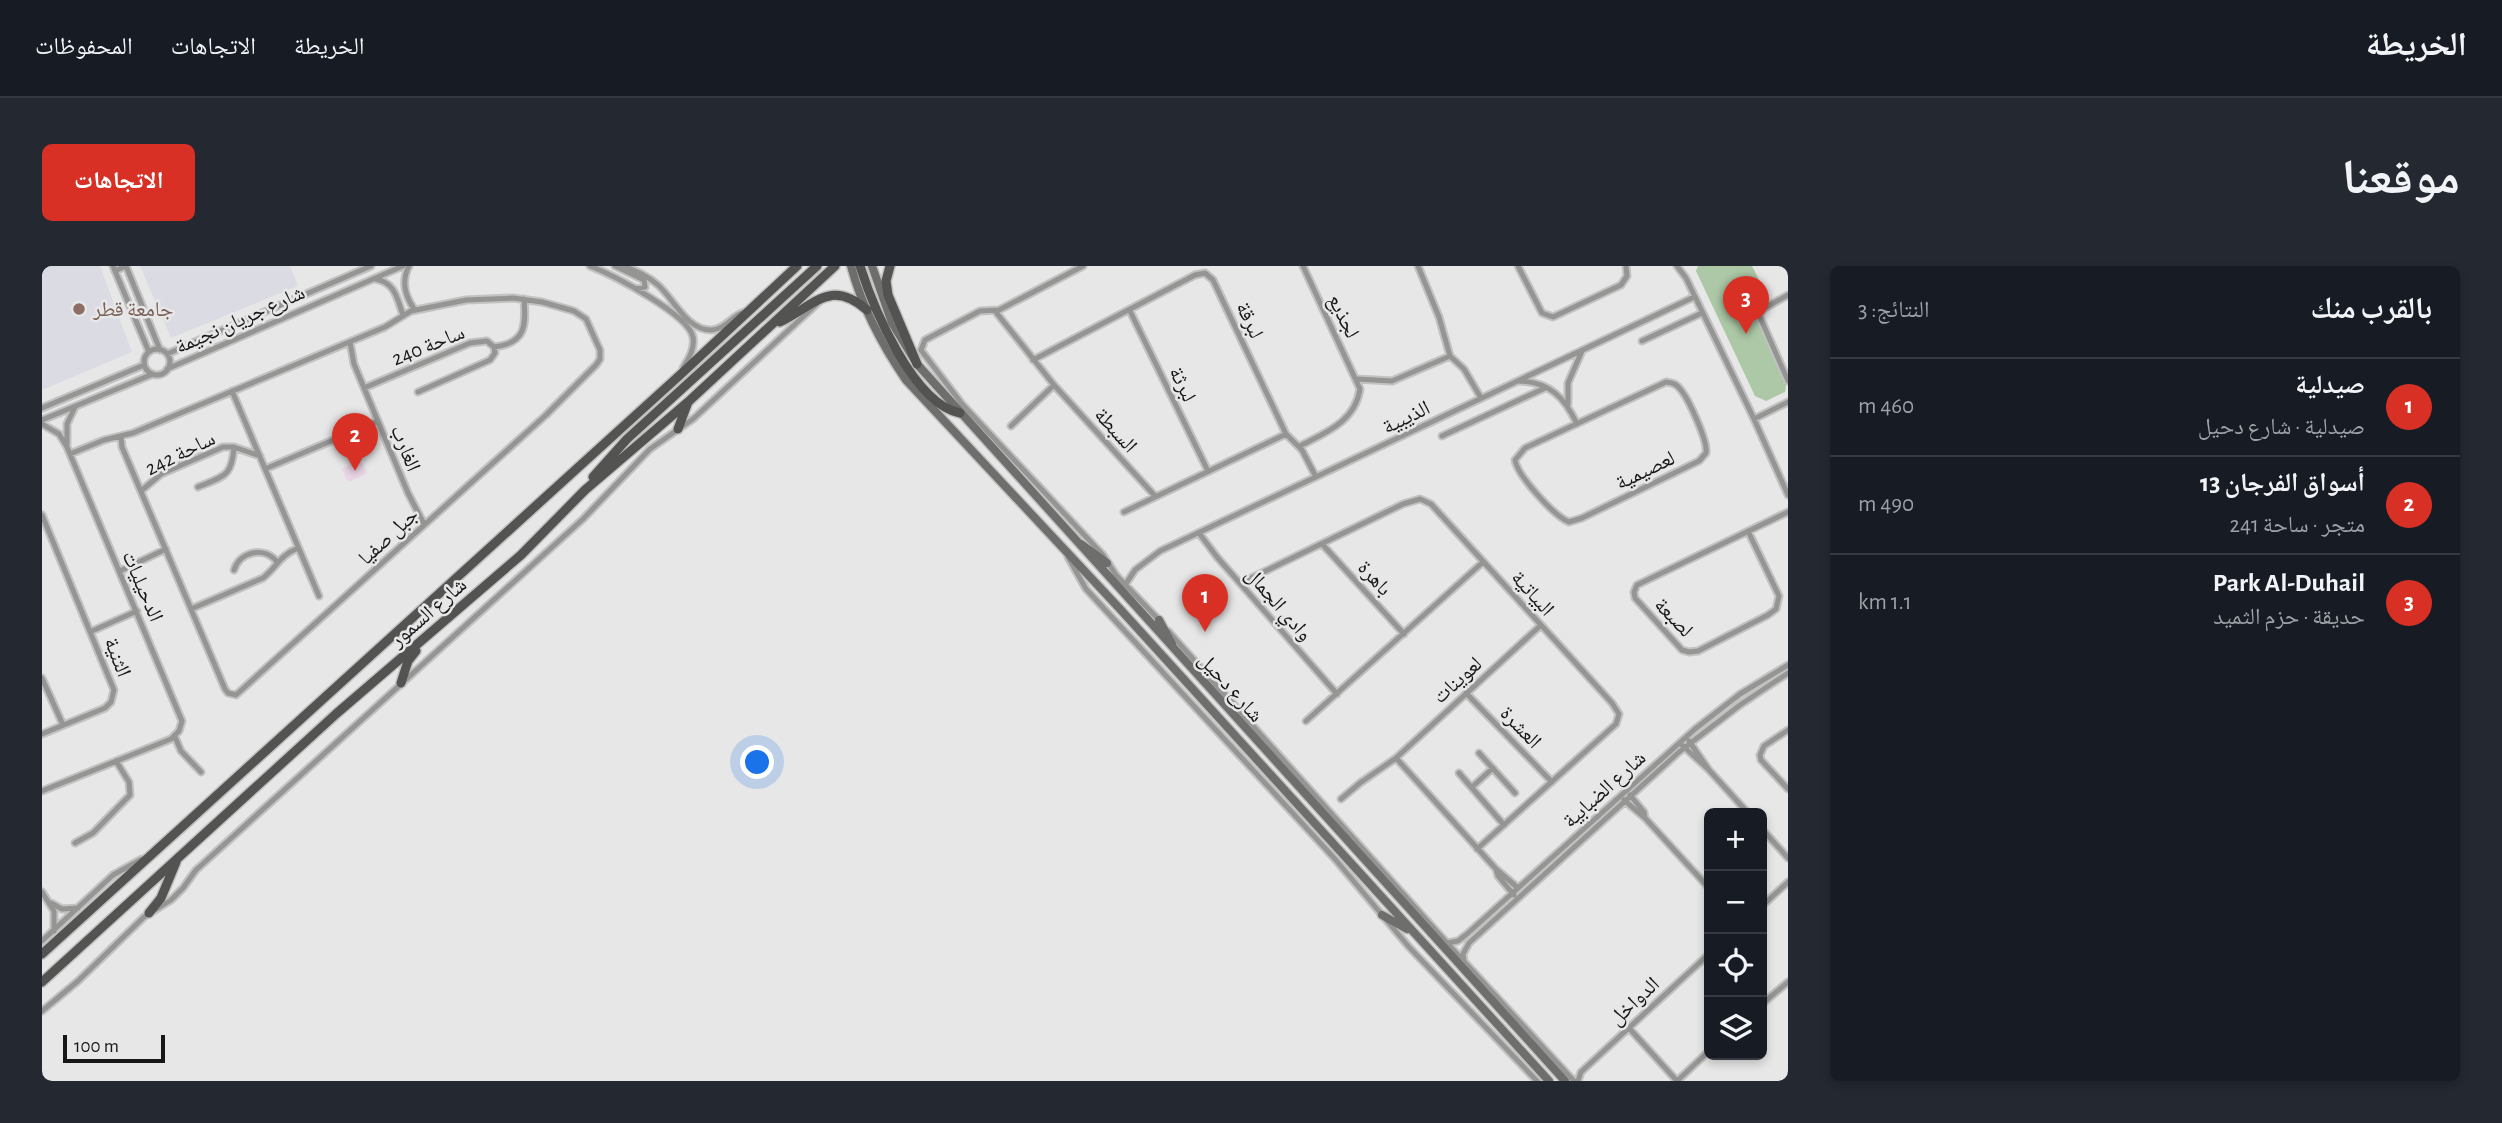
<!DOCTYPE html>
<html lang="ar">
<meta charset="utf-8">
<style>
:root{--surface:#171b24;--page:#242831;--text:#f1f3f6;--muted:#9ea1a6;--line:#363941;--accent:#d93025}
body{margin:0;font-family:"Alegreya Sans","Noto Naskh Arabic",sans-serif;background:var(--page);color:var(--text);direction:rtl}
.controls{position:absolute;right:21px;bottom:21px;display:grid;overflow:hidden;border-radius:10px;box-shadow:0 4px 10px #0003}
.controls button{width:63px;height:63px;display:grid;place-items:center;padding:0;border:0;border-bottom:2px solid var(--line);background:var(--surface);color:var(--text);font:35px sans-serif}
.scale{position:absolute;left:21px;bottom:18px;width:102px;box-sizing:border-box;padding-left:7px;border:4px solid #171718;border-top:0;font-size:19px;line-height:24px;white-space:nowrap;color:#171718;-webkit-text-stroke:5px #e7e7e8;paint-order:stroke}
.you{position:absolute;left:716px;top:497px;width:24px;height:24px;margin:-18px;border:5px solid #fff;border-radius:50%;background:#1a73e8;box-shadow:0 0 0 10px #1a73e833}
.badge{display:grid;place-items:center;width:46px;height:46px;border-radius:50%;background:var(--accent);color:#fff;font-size:23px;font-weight:700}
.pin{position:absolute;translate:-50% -58px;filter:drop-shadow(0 2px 4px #0008)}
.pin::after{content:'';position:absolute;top:37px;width:24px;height:21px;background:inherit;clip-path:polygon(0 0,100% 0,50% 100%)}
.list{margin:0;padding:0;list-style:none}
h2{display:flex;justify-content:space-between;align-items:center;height:91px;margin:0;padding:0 28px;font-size:30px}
h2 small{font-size:23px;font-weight:400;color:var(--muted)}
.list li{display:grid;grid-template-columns:46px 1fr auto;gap:21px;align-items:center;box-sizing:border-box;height:98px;padding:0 28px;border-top:2px solid var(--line)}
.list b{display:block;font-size:26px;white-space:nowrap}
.list p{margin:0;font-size:23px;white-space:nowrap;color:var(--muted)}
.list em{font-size:23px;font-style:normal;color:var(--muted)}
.icon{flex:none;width:38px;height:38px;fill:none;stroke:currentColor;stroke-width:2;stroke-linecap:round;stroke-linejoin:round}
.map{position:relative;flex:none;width:1746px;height:815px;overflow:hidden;direction:ltr;border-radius:10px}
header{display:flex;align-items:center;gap:42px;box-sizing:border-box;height:98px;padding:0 35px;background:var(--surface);border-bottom:2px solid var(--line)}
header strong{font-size:33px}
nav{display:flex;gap:38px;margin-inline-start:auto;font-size:24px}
.intro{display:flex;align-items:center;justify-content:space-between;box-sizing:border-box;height:168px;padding:0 42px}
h1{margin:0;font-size:49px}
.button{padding:18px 32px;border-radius:10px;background:var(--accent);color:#fff;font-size:24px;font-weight:700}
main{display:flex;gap:42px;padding:0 42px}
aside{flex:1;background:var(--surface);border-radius:10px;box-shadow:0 4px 10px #0003}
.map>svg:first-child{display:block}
.commercial{fill:#ead6e6}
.built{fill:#dbdbe4}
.green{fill:#acc8a6}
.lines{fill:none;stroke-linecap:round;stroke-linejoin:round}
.minor-casing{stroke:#c2c2c3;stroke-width:9}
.secondary-casing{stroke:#c2c2c3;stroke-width:11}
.primary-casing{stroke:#c2c2c3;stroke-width:12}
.minor{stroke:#959594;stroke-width:5}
.secondary{stroke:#6e6e6d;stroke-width:8}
.primary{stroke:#535352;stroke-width:9}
.education-dot{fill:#8d6e63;stroke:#e7e7e8;stroke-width:2.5}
.labels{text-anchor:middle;stroke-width:5;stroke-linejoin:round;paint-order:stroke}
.education-label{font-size:21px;fill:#785e54;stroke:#e7e7e8;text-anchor:start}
.street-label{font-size:21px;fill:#171718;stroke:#e7e7e8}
</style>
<header>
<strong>الخريطة</strong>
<nav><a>الخريطة</a><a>الاتجاهات</a><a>المحفوظات</a></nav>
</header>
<div class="intro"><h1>موقعنا</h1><a class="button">الاتجاهات</a></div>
<main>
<aside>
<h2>بالقرب منك<small>النتائج: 3</small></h2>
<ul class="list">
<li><span class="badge">1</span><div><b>صيدلية</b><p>صيدلية · شارع دحيل</p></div><em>460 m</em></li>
<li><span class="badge">2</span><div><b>أسواق الفرجان 13</b><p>متجر · ساحة 241</p></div><em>490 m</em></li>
<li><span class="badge">3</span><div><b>Park Al-Duhail</b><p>حديقة · حزم الثميد</p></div><em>1.1 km</em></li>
</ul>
</aside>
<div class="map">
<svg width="1746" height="815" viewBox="0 0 1746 815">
<rect width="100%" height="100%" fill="#e7e7e8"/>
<!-- commercial -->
<path class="commercial" d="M315 195 316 197 320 196 325 207 309 215H305L300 203Z"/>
<!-- built -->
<path class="built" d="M0 0H58L90 86 0 124Z
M98 0H248L256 20 129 72Z"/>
<!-- green -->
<path class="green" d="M1656 0H1710L1727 33 1711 42 1745 114 1743 126 1724 135 1713 130 1654 5Z"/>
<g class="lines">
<defs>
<path id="minor" d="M71 0 107 86
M367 0C359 15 363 31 373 44
M548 0C571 9 646 48 651 71 653 83 647 92 641 102
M573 0 602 14 603 21 594 23
M582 0C594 5 606 10 616 19 632 33 645 65 670 64 684 63 690 49 703 46
M1041 0 957 44 938 45 883 74 879 84 920 138 1061 289 1074 309 1118 355
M1376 0 1397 51 1408 90 1422 103 1439 132
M1476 0 1500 47 1511 51 1579 19 1585 10 1584 0
M1635 0 1644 12 1712 153 1746 229
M73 5 84 0 118 84
M333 13C353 16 355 32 361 49
M1746 29 1721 43 1717 49 1746 115
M953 45 1012 119 1113 230
M1088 45 1166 205
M1600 75 1660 47
M308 76 312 98 366 227 382 258
M452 81C484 77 484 60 482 33
M102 96a13 13 0 1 1 26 0a13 13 0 1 1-26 0Z
M125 88 329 0
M991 94 1153 9 1163 7 1171 14 1244 168 1260 184 1274 211
M125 103 361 0
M1315 113 1350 115 1408 90
M1477 115C1508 116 1523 132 1535 158
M1624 116C1631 117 1635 118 1639 124 1647 134 1666 175 1664 187L1657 195 1540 252 1527 256C1512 250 1475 209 1473 194L1483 182Z
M322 122 428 77 445 75 452 81 453 87 448 94 376 126
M190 125 277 330
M1526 138V117L1540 85
M0 142 102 99
M1712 153 1746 136
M0 154 111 108
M0 158 17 168 25 181 140 455 137 465 129 473 0 525
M969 160 1012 119
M1400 170 1503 122
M25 178V158L33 141
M1258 180C1283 167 1313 156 1318 123L1261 0
M28 188 62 174 91 167 343 61 369 45 424 34 471 32 500 36 532 45 544 53 558 84V93L554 99 504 149 194 429 186 427 183 423 80 181 79 170
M223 203 336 155
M156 221C182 210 190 211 192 181
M99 225 119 208 181 181H192L218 190
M1082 246 1244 168
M0 249 72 424 69 436 63 442 0 468
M1706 265 1737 330 1734 343 1726 349 1656 385 1647 386 1640 384 1593 332 1592 326 1595 319 1746 246
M1157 267 1175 291 1295 428
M1280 278 1362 368
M1026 291 1044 323 1293 593 1367 681 1495 815
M192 304C198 285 223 280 235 296
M78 305 124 283
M1199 317 1361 238 1378 233 1389 238 1570 437 1577 448 1574 458 1435 583
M1083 319 1093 304 1118 285 1652 31
M149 343 221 312C235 301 237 290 256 282
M50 365 95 345
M1126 365 1405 677 1532 815
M0 412 21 459
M1424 427 1510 516
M1264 455 1441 296
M1746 464 1722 480 1718 489 1719 494 1746 523
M133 471 139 485 159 506
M1647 475 1667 504
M1640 479 1667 504 1706 547
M1437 487 1473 527
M1354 492 1454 603 1476 622
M1417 507 1462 559
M1430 521 1451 502
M1588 529 1602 546 1603 552
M1299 533 1318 517 1354 492 1499 359
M1582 534 1603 552 1667 622
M1720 563 1746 592
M33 577 51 567 88 529 87 516 74 495
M1454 603 1456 610 1472 629
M0 626 12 645V665
M9 637 20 643 36 642
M1720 640 1746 616
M0 675 71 609 100 593
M1405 677 1416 675 1425 668 1653 463 1698 428 1746 399
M1422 695 1421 688 1427 677 1637 486 1698 439 1746 407
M1720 738 1746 716
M0 745 36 715 102 651 129 634 141 622 154 604 541 253 608 183 651 153 777 36
M1587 762 1635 815 1667 785
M1536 815 1539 806 1667 688"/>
<path id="secondary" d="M809 0C820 41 840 79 864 114L1078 343 1507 815
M830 0 850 57 875 98 1523 815
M1039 278 1065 297
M1117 354 1130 378
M1340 649 1365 663"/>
<path id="primary" d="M818 0C831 41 871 138 918 147
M848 0 844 15 846 29 875 98
M738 56C772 40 788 12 825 44
M636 163 646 136
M551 211 585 173 775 0
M359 417 366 395 374 385
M107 647 119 632 134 596
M0 688 638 109 755 0
M0 716 294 448 479 289 543 224 646 136 793 0"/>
</defs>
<!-- minor casing -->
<use href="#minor" class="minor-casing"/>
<!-- secondary casing -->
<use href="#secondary" class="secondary-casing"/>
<!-- primary casing -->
<use href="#primary" class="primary-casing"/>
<!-- minor -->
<use href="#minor" class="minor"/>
<!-- secondary -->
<use href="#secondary" class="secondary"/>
<!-- primary -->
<use href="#primary" class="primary"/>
</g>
<!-- markers -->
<circle class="education-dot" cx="37" cy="43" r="7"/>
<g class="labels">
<!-- education labels -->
<g class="education-label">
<text x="51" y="50">جامعة قطر</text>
</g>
<!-- street labels -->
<g class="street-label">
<text transform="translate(1302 50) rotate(64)" y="7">لجذيع</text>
<text transform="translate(198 53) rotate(-24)" y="7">شارع جريان نجيمة</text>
<text transform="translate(1208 54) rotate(65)" y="7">لبرقة</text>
<text transform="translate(386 79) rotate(-22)" y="7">ساحة 240</text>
<text transform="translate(1141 118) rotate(64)" y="7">لبرثة</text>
<text transform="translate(1364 151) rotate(-26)" y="7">الذيبية</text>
<text transform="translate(1074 164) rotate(48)" y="7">السبطة</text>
<text transform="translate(364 182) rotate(68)" y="7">الغارب</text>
<text transform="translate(138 187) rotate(-26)" y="7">ساحة 242</text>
<text transform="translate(1603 204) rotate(-26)" y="7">لعصيمية</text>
<text transform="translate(346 270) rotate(-43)" y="7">جبل صفيا</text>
<text transform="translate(1333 312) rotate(48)" y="7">باهرة</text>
<text transform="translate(101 320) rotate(67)" y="7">الدحيليات</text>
<text transform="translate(1491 327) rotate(48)" y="7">البياتية</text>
<text transform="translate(1237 338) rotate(49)" y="7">وادي الجمال</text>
<text transform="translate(386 346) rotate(-41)" y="7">شارع السمور</text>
<text transform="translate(1632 351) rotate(46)" y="7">لصبعة</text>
<text transform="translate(76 391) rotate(69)" y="7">الثنية</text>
<text transform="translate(1415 414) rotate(-42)" y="7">لعوينات</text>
<text transform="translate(1189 421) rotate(48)" y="7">شارع دحيل</text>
<text transform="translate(1479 461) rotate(46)" y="7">العشرة</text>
<text transform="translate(1562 523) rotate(-42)" y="7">شارع الضبابية</text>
<text transform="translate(1592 735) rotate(-43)" y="7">الدواخل</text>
</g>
</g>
</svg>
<div class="controls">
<button>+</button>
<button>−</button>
<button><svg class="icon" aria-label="locate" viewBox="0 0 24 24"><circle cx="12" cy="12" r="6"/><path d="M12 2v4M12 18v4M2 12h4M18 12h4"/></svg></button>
<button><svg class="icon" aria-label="layers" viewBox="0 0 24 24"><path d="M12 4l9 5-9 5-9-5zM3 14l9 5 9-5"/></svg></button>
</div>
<div class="scale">100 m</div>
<div class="you"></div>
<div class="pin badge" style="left:1163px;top:366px">1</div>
<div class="pin badge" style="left:313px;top:205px">2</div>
<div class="pin badge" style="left:1704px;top:68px">3</div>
</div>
</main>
